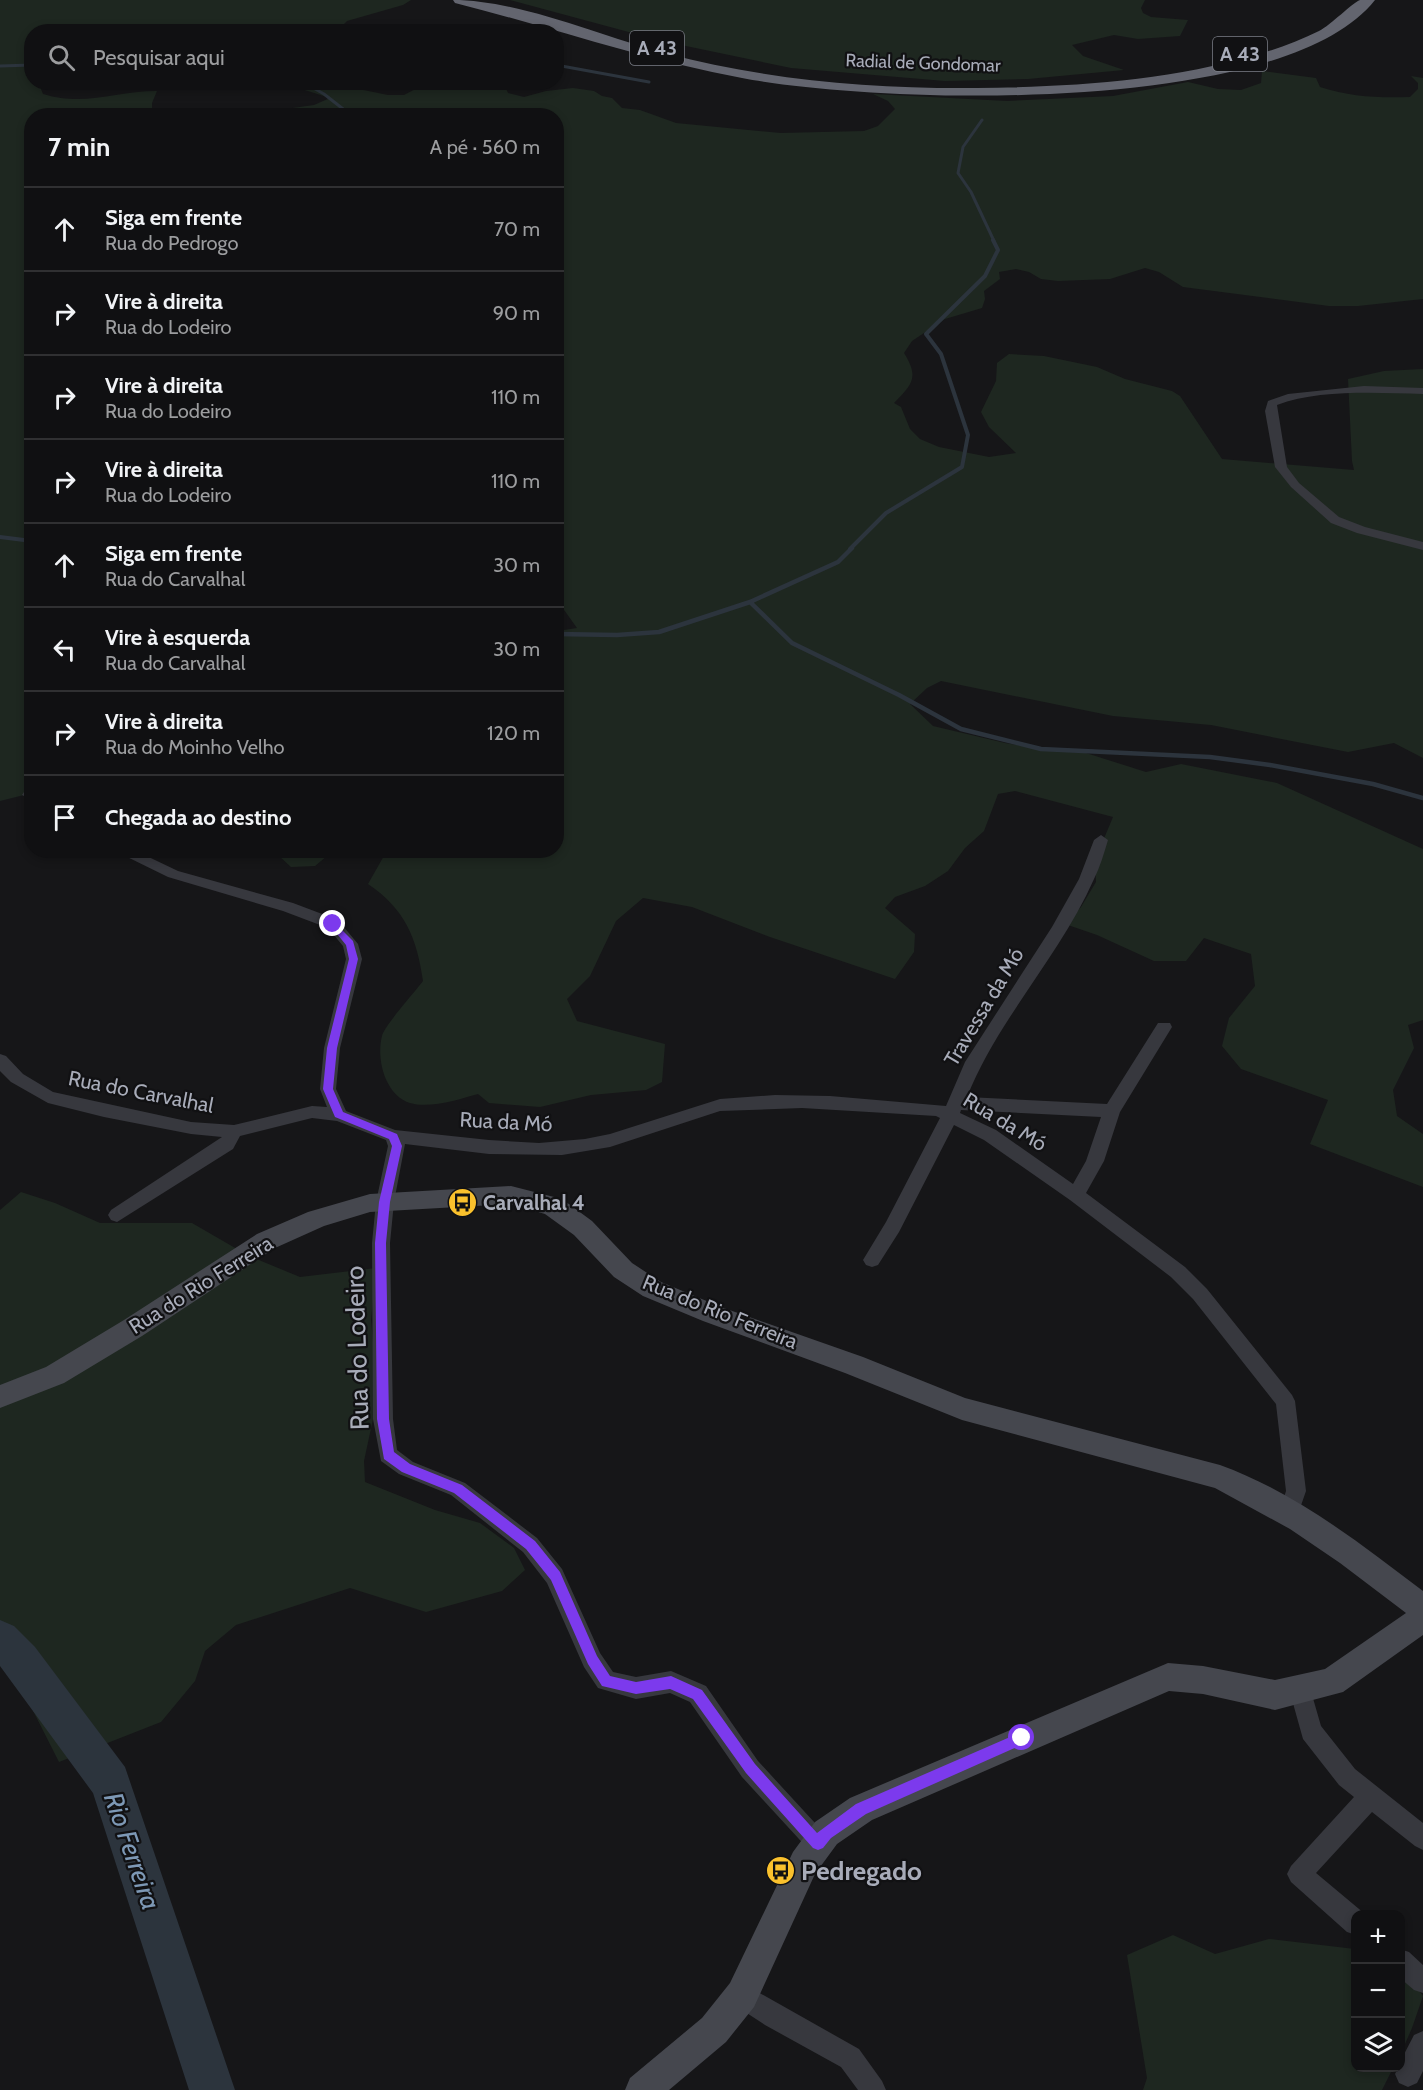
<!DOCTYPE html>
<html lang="pt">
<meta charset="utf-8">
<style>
:root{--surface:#101012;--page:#19191b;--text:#f1f3f6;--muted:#9c9d9f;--line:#303032}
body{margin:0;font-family:Cabin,sans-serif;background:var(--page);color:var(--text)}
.controls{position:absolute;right:18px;bottom:18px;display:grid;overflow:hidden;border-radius:12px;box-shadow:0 3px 9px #0003}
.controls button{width:54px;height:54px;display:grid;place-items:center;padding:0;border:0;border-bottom:2px solid var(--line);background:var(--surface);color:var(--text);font:30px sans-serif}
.stop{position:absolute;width:18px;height:18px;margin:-14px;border:4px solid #7c3aed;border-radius:50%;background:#fff}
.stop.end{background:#7c3aed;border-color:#fff;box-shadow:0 2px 6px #0008}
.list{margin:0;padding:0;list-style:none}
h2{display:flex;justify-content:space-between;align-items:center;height:78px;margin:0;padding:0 24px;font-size:26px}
h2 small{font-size:20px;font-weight:400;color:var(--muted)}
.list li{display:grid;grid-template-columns:39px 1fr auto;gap:18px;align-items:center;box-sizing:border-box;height:84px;padding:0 24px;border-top:2px solid var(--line)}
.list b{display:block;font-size:22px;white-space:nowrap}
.list p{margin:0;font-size:20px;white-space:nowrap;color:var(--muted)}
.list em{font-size:20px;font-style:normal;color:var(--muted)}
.icon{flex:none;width:33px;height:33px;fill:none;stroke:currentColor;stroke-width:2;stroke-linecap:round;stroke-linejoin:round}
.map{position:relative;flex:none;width:1423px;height:2090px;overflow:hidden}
.search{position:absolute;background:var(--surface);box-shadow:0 3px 9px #0003;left:24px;top:24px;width:540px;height:66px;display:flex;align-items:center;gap:15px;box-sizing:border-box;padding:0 21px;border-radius:24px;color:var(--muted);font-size:22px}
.panel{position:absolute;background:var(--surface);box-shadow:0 3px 9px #0003;left:24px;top:108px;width:540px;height:750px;border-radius:24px}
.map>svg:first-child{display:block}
.green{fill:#1e2720}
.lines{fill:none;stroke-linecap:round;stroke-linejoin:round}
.stream-far2{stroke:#2c343d;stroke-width:3}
.stream-far1{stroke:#2c343d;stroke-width:4}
.stream{stroke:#2c343d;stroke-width:4.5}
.river{fill:#2c343d;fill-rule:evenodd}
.street{fill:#37383e;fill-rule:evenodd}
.secondary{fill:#45474e;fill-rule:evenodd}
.highway{fill:#63656f;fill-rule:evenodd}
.route{fill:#7c3aed}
.labels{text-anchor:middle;stroke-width:4.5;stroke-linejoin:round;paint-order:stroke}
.far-street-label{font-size:18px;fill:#a8acb9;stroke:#111113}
.shield{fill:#111113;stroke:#7b7e87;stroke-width:1.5}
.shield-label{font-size:20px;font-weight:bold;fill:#a8acb9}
.street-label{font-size:21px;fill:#a8acb9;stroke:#111113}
.poi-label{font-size:21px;font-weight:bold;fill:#a8acb9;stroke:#111113;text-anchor:start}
.near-street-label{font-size:26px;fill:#a8acb9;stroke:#111113}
.near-poi-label{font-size:26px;font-weight:bold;fill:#a8acb9;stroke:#111113;text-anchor:start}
.near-water-label{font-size:27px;font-style:italic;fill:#7d98b5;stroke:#111113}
</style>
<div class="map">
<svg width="1423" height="2090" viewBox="0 0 1423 2090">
<rect width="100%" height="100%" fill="#161618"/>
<!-- green -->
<path class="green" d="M0 0H411L403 5 347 21 339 29 341 31 32 32V82L74 83 41 89 43 94C86 107 115 91 157 91L152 103V115L32 116V793L0 801Z
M510 0H1145L1141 8 1143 13 1151 17 1188 20 1180 36 1138 39 1114 35 1072 45 1083 56 1124 70 1028 79 945 81 791 68 662 41Z
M1262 71 1316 78 1320 87C1351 97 1378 98 1410 97L1418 89V83L1411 76 1423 78V299L1358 306H1329L1183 287 1159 272 1145 268 1110 279 1058 281 1041 279 1029 272 1016 269 999 272 1000 279 984 291 985 299 982 308 945 319 912 341 904 353C919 377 913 384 894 403L901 407 910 429 920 439 939 447 989 457 1016 453 989 427 981 412 996 381 997 363 1009 354 1044 356 1097 367 1125 379 1172 391 1180 396 1222 459 1354 470 1352 461 1348 379 1384 371 1423 369V758L1394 743 1348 752 1211 725 1113 716 941 681 927 688 910 704 933 726 1005 743 1047 750 1086 753 1146 772 1181 764 1277 783 1423 849V1020L1408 1025 1414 1048 1393 1090 1397 1116 1423 1134V1187L1310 1144 1328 1100 1241 1069 1222 1046 1229 1018 1255 986 1251 954 1204 938 1186 961H1154L1097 935 1065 924 1081 907 1096 882 1095 860 1113 817 1015 791 998 794 984 831 965 848 948 871 925 886 895 897 885 908 915 934 914 952 895 979 770 937 692 907 643 898 616 921 590 976 567 999 577 1021 665 1044 662 1082 646 1090 591 1095 540 1107 489 1103 478 1094C460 1099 430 1109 410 1103 385 1095 376 1059 382 1036 384 1026 415 992 423 981 417 938 405 909 368 884L385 854 379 851 556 850 557 631 577 628 562 607 556 605V116H254L257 113 314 105 330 98 292 86 311 83H329L388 95H404L427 83 503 82 508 93 524 97 546 91 573 88 594 91 602 96 612 98 622 108 640 110 676 123 781 133 864 131 878 126 895 109 888 101 873 94 1007 101 1113 96 1188 82 1218 89 1241 90 1261 83Z
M279 851V850L333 851 315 866 291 867 278 855Z
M21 1192 55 1203 100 1223H192L249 1256 300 1277 376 1268 371 1320 375 1364 373 1419 364 1461 365 1482 435 1510 480 1523 514 1548 525 1570 502 1591 426 1612 350 1588 236 1625 205 1651 195 1681 161 1722 59 1762 18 1681 0 1660V1210Z
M1173 1935 1215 1954 1269 1939 1355 1949 1356 2068H1393L1382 2090H1143L1147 2078 1127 1955Z
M1401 1966 1423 1996 1412 2028 1401 2053Z"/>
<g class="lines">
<!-- stream-far2 -->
<path class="stream-far2" d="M556 65 649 82
M0 66 32 65
M303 82 324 94 352 116
M982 120 963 147 958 173 971 192 994 241"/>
<!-- stream-far1 -->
<path class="stream-far1" d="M0 537 32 541
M850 549 886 513 962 467 968 435 941 354 926 334 985 276 998 250 993 240"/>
<!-- stream -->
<path class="stream" d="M750 602 838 562 852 548
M556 634 617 635 659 632 750 602 792 643 899 695 961 729 1041 749 1210 757 1270 765 1373 784 1423 798"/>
<!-- river -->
<path class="river" d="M0 1620 14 1626 35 1647 125 1767 235 2090H189L93 1793 0 1666Z"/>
<!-- street -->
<path class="street" d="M1364 386 1423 388V394C1379 393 1319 389 1277 405L1287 467 1299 483 1339 517 1365 527 1423 542V550L1357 533 1331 523 1291 487 1275 467 1265 411 1268 401 1288 394Z
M32 791V800L22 795 24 792Z
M1101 835 1108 840C1104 853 1100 867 1094 879 1060 956 998 1019 967 1097L1107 1104 1158 1023H1170L1172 1027 1120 1112 1104 1161 1086 1193 1185 1267 1207 1289 1292 1395 1295 1401 1306 1491 1296 1520 1289 1522 1282 1520 1279 1513 1286 1491 1276 1404 1193 1299 1171 1277 1070 1200 984 1140 954 1125 899 1232 878 1265 872 1267 866 1265 863 1260 886 1222 940 1118 936 1116 802 1108 720 1111 610 1147 562 1155 489 1154 405 1144 394 1202 390 1243 393 1419 397 1450 413 1462 465 1483 537 1538 562 1569 600 1653 613 1672 636 1677 671 1671 706 1686 758 1761 826 1835 830 1843 826 1851 818 1855 810 1851 742 1777 690 1702 670 1693 636 1699 598 1688 584 1667 547 1583 523 1552 451 1495 399 1474 381 1461 373 1419 372 1243 376 1202 388 1146 386 1140 337 1121 312 1118 240 1136 233 1149 117 1222 111 1220 108 1215 111 1210 222 1137 191 1134 104 1117 48 1103 11 1082 0 1071V1054L6 1056 23 1074 53 1092 191 1122 234 1125 312 1106 327 1107 320 1089 324 1048 346 959 343 946 328 928 283 911 168 877 113 850H134L178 871 293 903 338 920 358 944 362 959 340 1048 336 1089 346 1111 395 1130 489 1140 539 1143 585 1139 610 1134 720 1099 775 1095 830 1096 946 1106 965 1062 1052 927 1079 879 1094 840ZM961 1110 1101 1117 1086 1161 1073 1184 996 1130 960 1113Z
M1300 1678 1308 1681 1321 1726 1355 1769 1423 1823V1850L1415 1846 1372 1812 1316 1873 1365 1914H1356V1935L1347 1932 1291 1882 1287 1874 1291 1866 1354 1797 1339 1785 1303 1739 1289 1689 1292 1681Z
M1400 1949 1409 1952 1423 1965V1993L1414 1990 1400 1978Z
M742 1983 859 2049 882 2081 886 2090H858L841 2067 765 2025 733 2004 730 1995 733 1986Z
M1423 2031V2071L1417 2083 1408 2087 1399 2083 1395 2074 1398 2068H1400V2062L1414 2035Z"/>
<!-- secondary -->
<path class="secondary" d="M511 1186 562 1199 592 1221 632 1263 661 1282 721 1307 863 1357 965 1398 1220 1465C1295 1492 1361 1544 1423 1591V1635L1343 1692 1275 1710 1203 1694 1169 1691 872 1820 837 1844 815 1874 754 2007 726 2042 669 2090H625L630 2078 702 2018 730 1983 793 1852 815 1822 850 1798 1168 1663 1203 1666 1275 1680 1325 1669 1406 1613 1340 1563 1290 1529 1215 1488 962 1420 845 1373 703 1321 643 1296 614 1277 574 1235 545 1214 511 1204 370 1212 324 1226 275 1248 142 1336 64 1383 0 1408V1385L46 1367 124 1320 257 1234 308 1212 370 1194Z"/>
<!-- highway -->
<path class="highway" d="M453 0C519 0 600 36 665 53 766 80 873 89 977 88 1070 87 1167 81 1256 55 1277 49 1299 41 1319 31 1331 25 1352 3 1360 0 1364 0 1371 0 1375 0 1283 117 878 104 742 78 644 60 551 27 455 3Z"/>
</g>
<!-- route -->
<path class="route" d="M333 921 353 941 358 959 337 1048 333 1089 343 1112 397 1134 402 1146 390 1202 386 1243 389 1419 394 1452 410 1464 462 1485 535 1541 560 1572 597 1656 610 1676 636 1682 671 1676 702 1690 755 1764 817 1833 856 1804 1017 1734 1022 1732 1026 1734 1028 1738 1026 1743 866 1814 831 1838 823 1848 818 1850 813 1848 746 1773 693 1699 670 1689 636 1694 602 1686 588 1664 551 1580 526 1549 454 1493 402 1472 384 1459 377 1419 375 1243 379 1202 392 1146 389 1139 335 1117 323 1089 327 1048 349 959 346 945 329 924Z"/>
<!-- icons -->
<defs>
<symbol id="bus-disc" viewBox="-11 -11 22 22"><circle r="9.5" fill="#fac12d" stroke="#111113"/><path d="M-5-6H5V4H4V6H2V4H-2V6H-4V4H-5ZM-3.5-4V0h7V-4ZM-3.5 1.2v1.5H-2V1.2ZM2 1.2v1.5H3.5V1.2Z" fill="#111"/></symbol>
</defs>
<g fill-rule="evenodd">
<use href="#bus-disc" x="446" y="1186" width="33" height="33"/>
<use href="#bus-disc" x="764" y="1854" width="33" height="33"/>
</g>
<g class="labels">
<!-- far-street labels -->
<g class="far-street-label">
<text transform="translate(923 63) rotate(2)" y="6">Radial de Gondomar</text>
</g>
<!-- shield labels -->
<g class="shield">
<rect x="630" y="31" width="54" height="34" rx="4.5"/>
<rect x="1213" y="37" width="54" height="34" rx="4.5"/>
</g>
<g class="shield-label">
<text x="657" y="55">A 43</text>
<text x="1240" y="61">A 43</text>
</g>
<!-- street labels -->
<g class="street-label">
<text transform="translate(984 1007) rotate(-59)" y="7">Travessa da Mó</text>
<text transform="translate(141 1092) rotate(11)" y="7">Rua do Carvalhal</text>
<text transform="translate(506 1122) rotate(3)" y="7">Rua da Mó</text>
<text transform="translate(1005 1122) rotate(31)" y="7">Rua da Mó</text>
<text transform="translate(201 1285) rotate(-32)" y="7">Rua do Rio Ferreira</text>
<text transform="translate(720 1312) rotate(22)" y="7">Rua do Rio Ferreira</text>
</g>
<!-- poi labels -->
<g class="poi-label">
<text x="483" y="1210">Carvalhal 4</text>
</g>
<!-- near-street labels -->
<g class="near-street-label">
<text transform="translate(357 1348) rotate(-92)" y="9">Rua do Lodeiro</text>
</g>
<!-- near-poi labels -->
<g class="near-poi-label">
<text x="801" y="1880">Pedregado</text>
</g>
<!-- near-water labels -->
<g class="near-water-label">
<text transform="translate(132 1851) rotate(71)" y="9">Rio Ferreira</text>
</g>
</g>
</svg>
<div class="controls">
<button>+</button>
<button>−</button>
<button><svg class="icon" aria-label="layers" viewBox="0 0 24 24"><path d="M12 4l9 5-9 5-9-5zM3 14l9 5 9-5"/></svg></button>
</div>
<div class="stop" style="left:1022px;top:1738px"></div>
<div class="stop end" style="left:333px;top:924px"></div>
<div class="search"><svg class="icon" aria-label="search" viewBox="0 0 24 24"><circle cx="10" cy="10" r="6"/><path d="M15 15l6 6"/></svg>Pesquisar aqui</div>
<section class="panel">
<h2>7 min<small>A pé · 560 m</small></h2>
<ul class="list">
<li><svg class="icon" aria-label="ahead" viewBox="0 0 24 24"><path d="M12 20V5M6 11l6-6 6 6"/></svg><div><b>Siga em frente</b><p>Rua do Pedrogo</p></div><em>70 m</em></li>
<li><svg class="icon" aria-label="right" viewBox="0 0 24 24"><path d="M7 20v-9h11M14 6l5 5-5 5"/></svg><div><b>Vire à direita</b><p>Rua do Lodeiro</p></div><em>90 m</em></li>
<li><svg class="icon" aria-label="right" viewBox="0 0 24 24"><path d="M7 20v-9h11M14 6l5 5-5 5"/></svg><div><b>Vire à direita</b><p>Rua do Lodeiro</p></div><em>110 m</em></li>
<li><svg class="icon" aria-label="right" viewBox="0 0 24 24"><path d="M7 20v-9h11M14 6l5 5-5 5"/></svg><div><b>Vire à direita</b><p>Rua do Lodeiro</p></div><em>110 m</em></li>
<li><svg class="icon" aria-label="ahead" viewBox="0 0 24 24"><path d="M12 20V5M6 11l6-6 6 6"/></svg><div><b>Siga em frente</b><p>Rua do Carvalhal</p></div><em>30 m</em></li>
<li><svg class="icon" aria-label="left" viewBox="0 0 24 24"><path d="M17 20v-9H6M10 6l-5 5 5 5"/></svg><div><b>Vire à esquerda</b><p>Rua do Carvalhal</p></div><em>30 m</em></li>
<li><svg class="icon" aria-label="right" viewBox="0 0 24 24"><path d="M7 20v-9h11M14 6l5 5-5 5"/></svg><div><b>Vire à direita</b><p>Rua do Moinho Velho</p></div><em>120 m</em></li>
<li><svg class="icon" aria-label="arrive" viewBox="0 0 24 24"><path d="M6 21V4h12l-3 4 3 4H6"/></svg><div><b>Chegada ao destino</b></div></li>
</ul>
</section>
</div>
